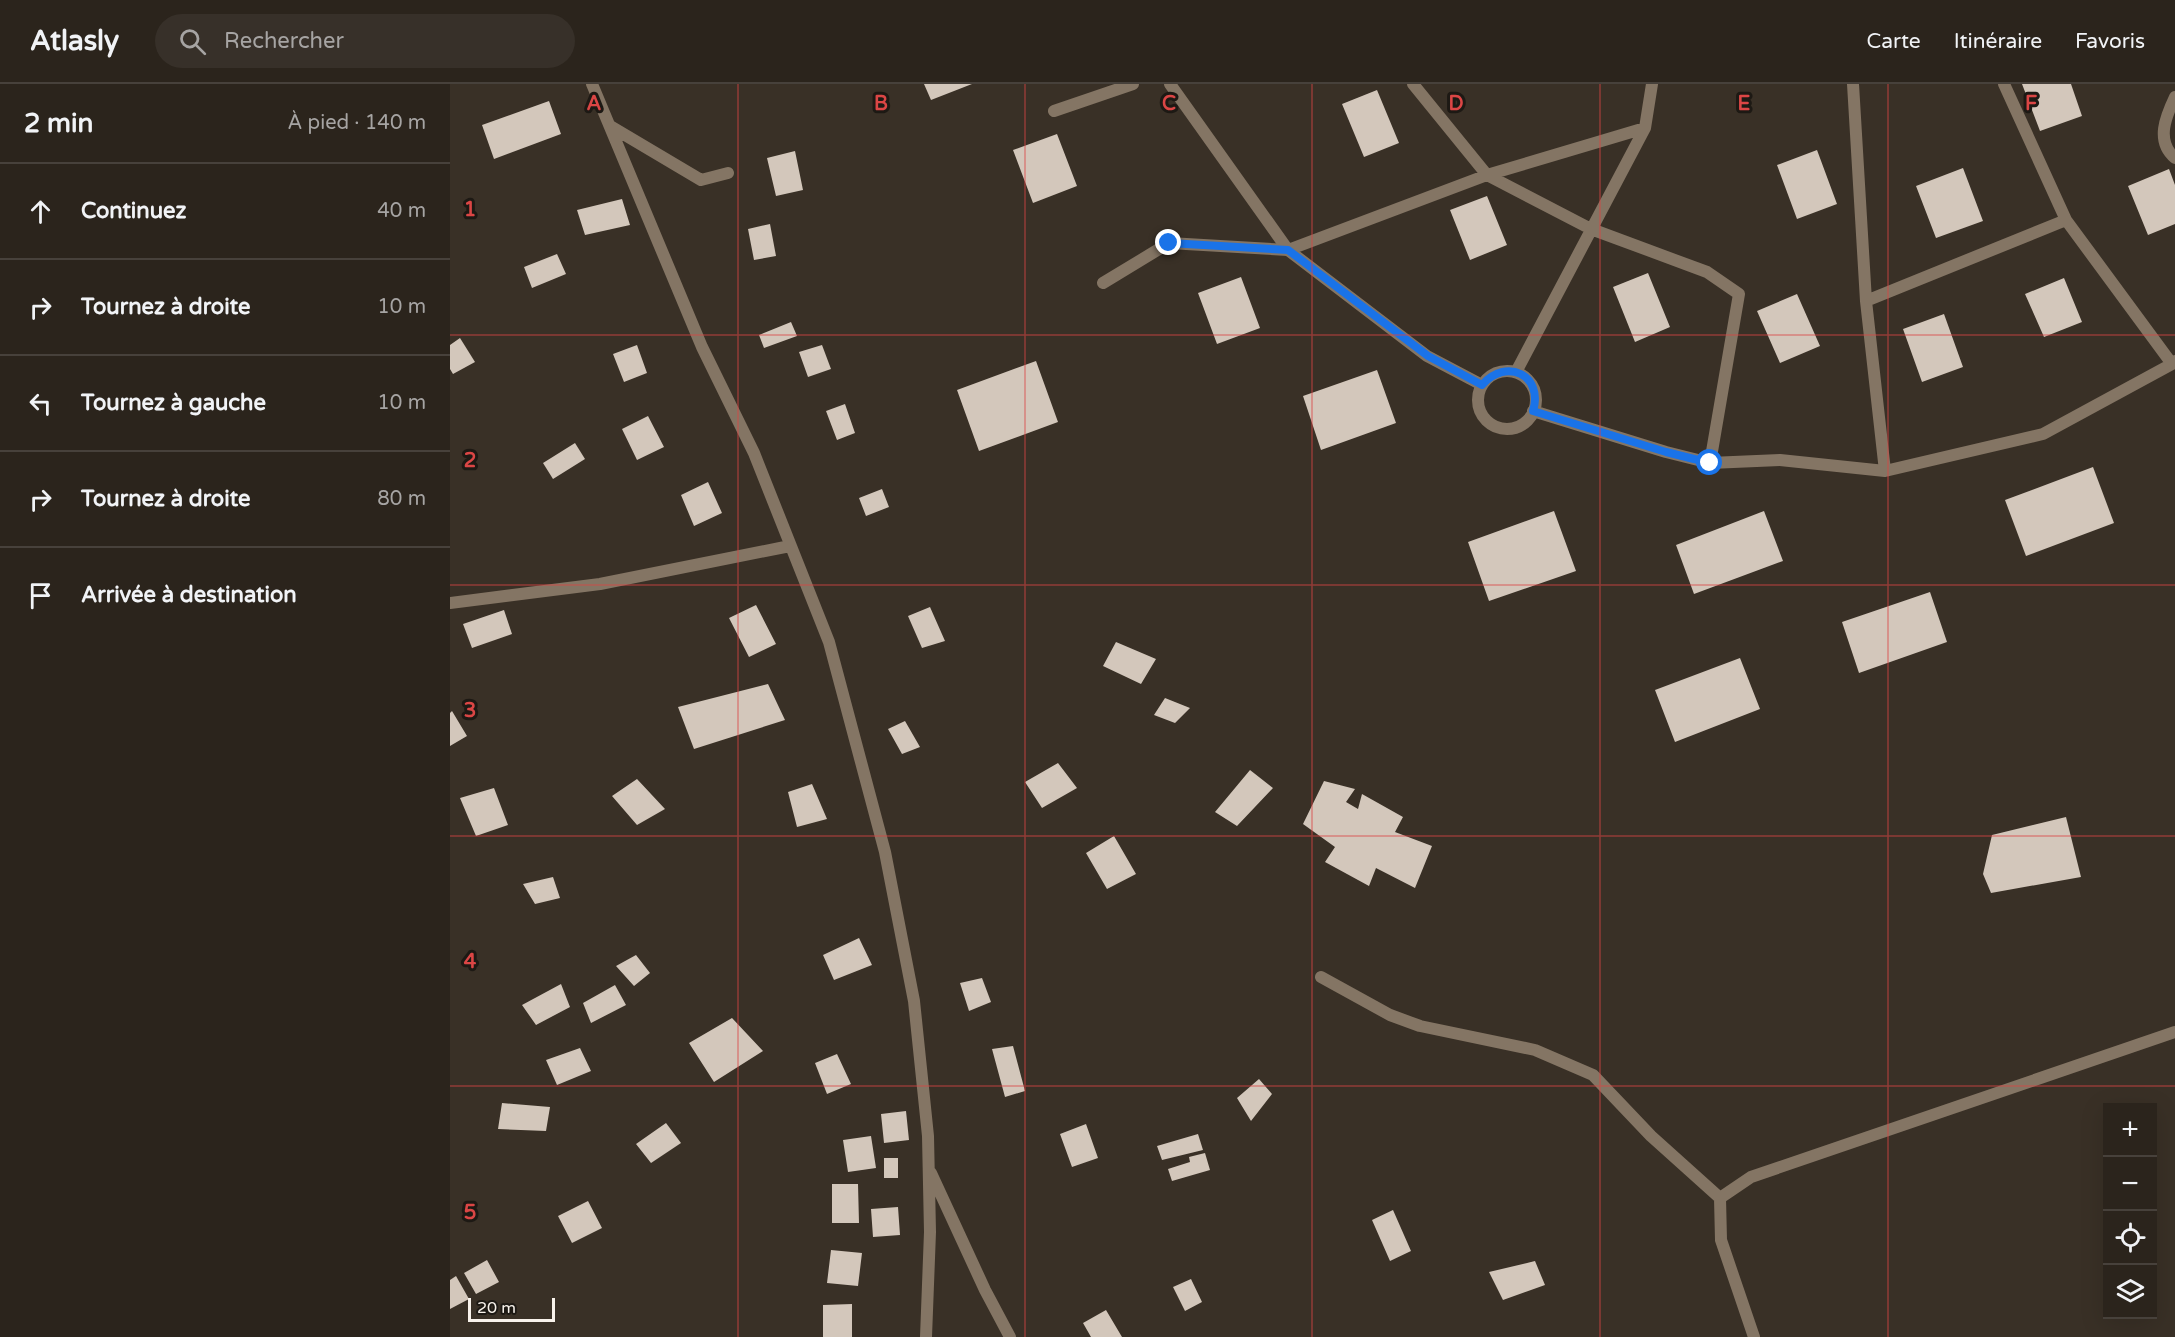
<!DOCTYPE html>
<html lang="fr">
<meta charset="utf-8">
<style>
:root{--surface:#2b241c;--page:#373029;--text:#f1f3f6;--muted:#a6a4a3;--line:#47413b}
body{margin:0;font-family:"Varela Round",sans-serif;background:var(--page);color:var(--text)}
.controls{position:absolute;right:18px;bottom:18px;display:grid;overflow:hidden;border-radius:0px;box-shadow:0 6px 24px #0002}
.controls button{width:54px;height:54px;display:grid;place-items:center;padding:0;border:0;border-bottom:2px solid var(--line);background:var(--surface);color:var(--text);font:30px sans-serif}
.scale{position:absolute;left:18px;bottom:15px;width:87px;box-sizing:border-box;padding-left:6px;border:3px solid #f8f2eb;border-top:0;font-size:16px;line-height:21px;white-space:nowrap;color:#f8f2eb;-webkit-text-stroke:4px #1d1914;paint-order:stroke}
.stop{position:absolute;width:18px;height:18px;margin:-14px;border:4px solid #1a73e8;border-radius:50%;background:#fff}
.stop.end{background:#1a73e8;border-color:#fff;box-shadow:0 2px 6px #0008}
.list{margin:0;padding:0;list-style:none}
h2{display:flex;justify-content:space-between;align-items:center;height:78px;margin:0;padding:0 24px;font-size:26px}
h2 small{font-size:20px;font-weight:400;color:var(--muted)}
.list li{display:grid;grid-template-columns:39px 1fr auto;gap:18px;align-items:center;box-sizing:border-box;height:96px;padding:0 24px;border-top:2px solid var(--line)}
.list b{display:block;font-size:22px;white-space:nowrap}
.list em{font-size:20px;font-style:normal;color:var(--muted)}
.icon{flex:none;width:33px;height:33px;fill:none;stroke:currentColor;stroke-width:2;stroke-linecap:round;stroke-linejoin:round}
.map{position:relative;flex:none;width:1725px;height:1253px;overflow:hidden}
header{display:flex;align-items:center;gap:36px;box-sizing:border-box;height:84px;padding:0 30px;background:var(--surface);border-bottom:2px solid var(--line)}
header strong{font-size:28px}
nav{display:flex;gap:33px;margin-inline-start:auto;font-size:21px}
.search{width:420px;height:54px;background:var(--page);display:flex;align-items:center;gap:15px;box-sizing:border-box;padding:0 21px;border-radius:33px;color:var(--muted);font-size:22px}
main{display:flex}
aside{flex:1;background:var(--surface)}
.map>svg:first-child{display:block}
.building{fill:#d3c7bb}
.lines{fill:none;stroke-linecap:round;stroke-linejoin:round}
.service{stroke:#847564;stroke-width:12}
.minor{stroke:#847564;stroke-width:12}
.route{stroke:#1a73e8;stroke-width:8}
.grid{fill:none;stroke:#db4645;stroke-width:1.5;stroke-opacity:0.55}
.grid-label{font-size:20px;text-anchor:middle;font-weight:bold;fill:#db4645;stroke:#1d1914;stroke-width:6;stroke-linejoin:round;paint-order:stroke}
</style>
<header>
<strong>Atlasly</strong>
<div class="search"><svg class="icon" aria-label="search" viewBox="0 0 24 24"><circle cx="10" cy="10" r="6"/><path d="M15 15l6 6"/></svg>Rechercher</div>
<nav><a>Carte</a><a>Itinéraire</a><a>Favoris</a></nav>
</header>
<main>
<aside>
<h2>2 min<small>À pied · 140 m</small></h2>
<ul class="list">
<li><svg class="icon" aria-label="ahead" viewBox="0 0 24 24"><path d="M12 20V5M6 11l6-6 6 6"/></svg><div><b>Continuez</b></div><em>40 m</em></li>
<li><svg class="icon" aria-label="right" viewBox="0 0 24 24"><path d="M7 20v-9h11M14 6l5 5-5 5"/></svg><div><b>Tournez à droite</b></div><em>10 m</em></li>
<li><svg class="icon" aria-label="left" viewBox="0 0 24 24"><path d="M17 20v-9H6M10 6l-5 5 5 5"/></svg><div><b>Tournez à gauche</b></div><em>10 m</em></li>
<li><svg class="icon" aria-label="right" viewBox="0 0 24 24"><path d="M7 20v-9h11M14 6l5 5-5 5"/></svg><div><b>Tournez à droite</b></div><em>80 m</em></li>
<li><svg class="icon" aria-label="arrive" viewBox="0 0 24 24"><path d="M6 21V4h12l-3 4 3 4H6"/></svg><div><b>Arrivée à destination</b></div></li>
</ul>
</aside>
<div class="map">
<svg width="1725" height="1253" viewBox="0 0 1725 1253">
<rect width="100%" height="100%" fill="#393026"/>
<!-- building -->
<path class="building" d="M474 0H522L481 16Z
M1572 0H1621L1632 32 1590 47Z
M927 6 949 59 914 73 892 20Z
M99 17 111 50 44 75 32 41Z
M607 50 627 102 583 119 563 66Z
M1367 66 1387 120 1347 135 1327 81Z
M345 67 353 106 326 112 317 74Z
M1513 84 1533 137 1486 154 1466 102Z
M1719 85 1725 101V140L1698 151 1678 102Z
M1037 112 1057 161 1020 176 1000 126Z
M172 115 180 141 135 151 127 126Z
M320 140 326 172 304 176 298 145Z
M107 170 116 190 82 204 74 183Z
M1198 189 1220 243 1185 258 1163 203Z
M791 193 810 244 767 260 748 209Z
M1614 194 1632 238 1594 253 1575 210Z
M1347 210 1370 262 1330 279 1307 227Z
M1494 230 1513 283 1472 298 1453 245Z
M341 238 347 252 314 264 309 251Z
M10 254 25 278 3 290 0 285V261Z
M187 261 197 289 174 298 163 270Z
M372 261 381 285 358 293 349 268Z
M586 277 608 338 529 367 507 306Z
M927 286 946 339 871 366 853 312Z
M395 320 405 349 387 356 376 327Z
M198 332 214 363 187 376 172 345Z
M125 359 135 375 103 395 93 379Z
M1643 383 1664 439 1576 472 1555 416Z
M258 398 272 429 244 442 231 411Z
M432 405 439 423 416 432 409 414Z
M1104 427 1126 487 1039 517 1018 458Z
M1314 427 1333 477 1244 510 1226 461Z
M1480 508 1497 558 1409 589 1392 538Z
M306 521 326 560 299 573 279 534Z
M480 523 495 557 472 564 458 532Z
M54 526 62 550 22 564 13 540Z
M666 558 706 575 691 600 653 582Z
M1290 574 1310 625 1225 658 1205 606Z
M318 600 335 636 244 665 228 623Z
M715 614 740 624 725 639 704 631Z
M2 627 17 652 0 662V629Z
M455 637 470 663 452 670 438 645Z
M608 679 627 704 592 724 575 698Z
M800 686 823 704 787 742 765 728Z
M187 695 215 725 187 741 162 712Z
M874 697 905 705 896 718 908 725 912 710 953 733 945 748 982 762 965 804 926 784 919 802 875 778 885 763 853 740Z
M362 700 377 735 347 743 338 708Z
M44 704 58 741 26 752 10 714Z
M1616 733 1631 793 1541 809 1533 790 1542 751Z
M664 752 686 790 657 805 636 769Z
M103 793 110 814 85 820 73 800Z
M409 854 422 881 384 896 373 871Z
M186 871 200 889 184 902 166 882Z
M532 894 541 918 519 927 510 899Z
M111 900 120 923 86 941 72 921Z
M165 901 176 921 141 939 133 919Z
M282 934 313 967 264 998 239 959Z
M563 962 575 1007 555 1013 542 965Z
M130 964 141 987 107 1001 96 976Z
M387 970 401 1000 377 1010 365 979Z
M809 995 822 1010 801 1037 787 1014Z
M52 1019 100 1023 96 1047 48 1045Z
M456 1027 459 1056 434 1059 431 1030Z
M216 1039 231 1059 201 1079 186 1060Z
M636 1040 648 1074 622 1083 610 1050Z
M748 1050 753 1066 712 1076 707 1062Z
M421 1052 426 1084 398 1088 393 1056Z
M755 1069 760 1086 722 1097 718 1085 740 1078 739 1073Z
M434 1074H448V1094H434Z
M382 1100H408L409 1139H382Z
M138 1117 152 1144 122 1159 108 1132Z
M448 1123 450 1151 423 1153 421 1125Z
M943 1126 961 1167 940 1177 922 1136Z
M381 1166 412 1169 408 1202 377 1199Z
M37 1176 49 1198 26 1210 14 1189Z
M1085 1177 1095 1201 1053 1216 1039 1188Z
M6 1192 19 1215 0 1225V1196Z
M741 1195 752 1218 735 1227 723 1203Z
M402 1220V1253H373V1221Z
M656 1226 672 1253H641L633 1239Z"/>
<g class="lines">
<!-- service -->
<path class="service" d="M604 27 683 0
M653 199 719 159 838 166"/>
<!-- minor -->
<path class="minor" d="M142 0 252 263 304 369 379 558 435 768 464 917 478 1052 480 1148 476 1253
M720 0 838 166 977 272 1032 301
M963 0 1037 91 1141 145 1257 188 1289 210 1260 379
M1403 0 1416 217 1435 387
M1554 0 1616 136
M1725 13C1716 32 1705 57 1725 74
M160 42 251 96 278 89
M838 166 1037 91 1195 44
M1416 217 1616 136 1722 280
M1028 316a29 29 0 1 1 58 0a29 29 0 1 1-58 0Z
M1066 288 1195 44 1202 0
M1083 327 1216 368 1260 379 1330 376 1435 387 1593 350 1722 280 1725 277
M0 519 150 500 340 462
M871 893 940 931 970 942 1085 966 1143 991 1201 1052 1270 1114 1301 1093 1725 948
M481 1089 535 1206 560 1253
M1270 1114 1271 1156 1304 1253"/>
</g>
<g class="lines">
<!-- route -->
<path class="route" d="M719 159 838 166 978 272 1032 301C1056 273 1094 291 1083 327L1216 368 1260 379"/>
</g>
<!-- grid -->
<path class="grid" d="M288 0V1253M575 0V1253M862 0V1253M1150 0V1253M1438 0V1253M0 251H1725M0 501H1725M0 752H1725M0 1002H1725"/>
<g class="grid-label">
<text x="144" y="26">A</text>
<text x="431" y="26">B</text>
<text x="719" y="26">C</text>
<text x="1006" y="26">D</text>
<text x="1294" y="26">E</text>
<text x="1581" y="26">F</text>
<text x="20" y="132">1</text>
<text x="20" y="383">2</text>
<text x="20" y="633">3</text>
<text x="20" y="884">4</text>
<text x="20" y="1135">5</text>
</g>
</svg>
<div class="controls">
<button>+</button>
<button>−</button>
<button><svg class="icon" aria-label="locate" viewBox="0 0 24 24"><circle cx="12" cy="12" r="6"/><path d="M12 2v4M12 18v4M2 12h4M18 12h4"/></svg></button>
<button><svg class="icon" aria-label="layers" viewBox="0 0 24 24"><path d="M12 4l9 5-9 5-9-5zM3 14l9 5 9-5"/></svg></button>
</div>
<div class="scale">20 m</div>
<div class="stop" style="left:1260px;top:379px"></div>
<div class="stop end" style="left:719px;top:159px"></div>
</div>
</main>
